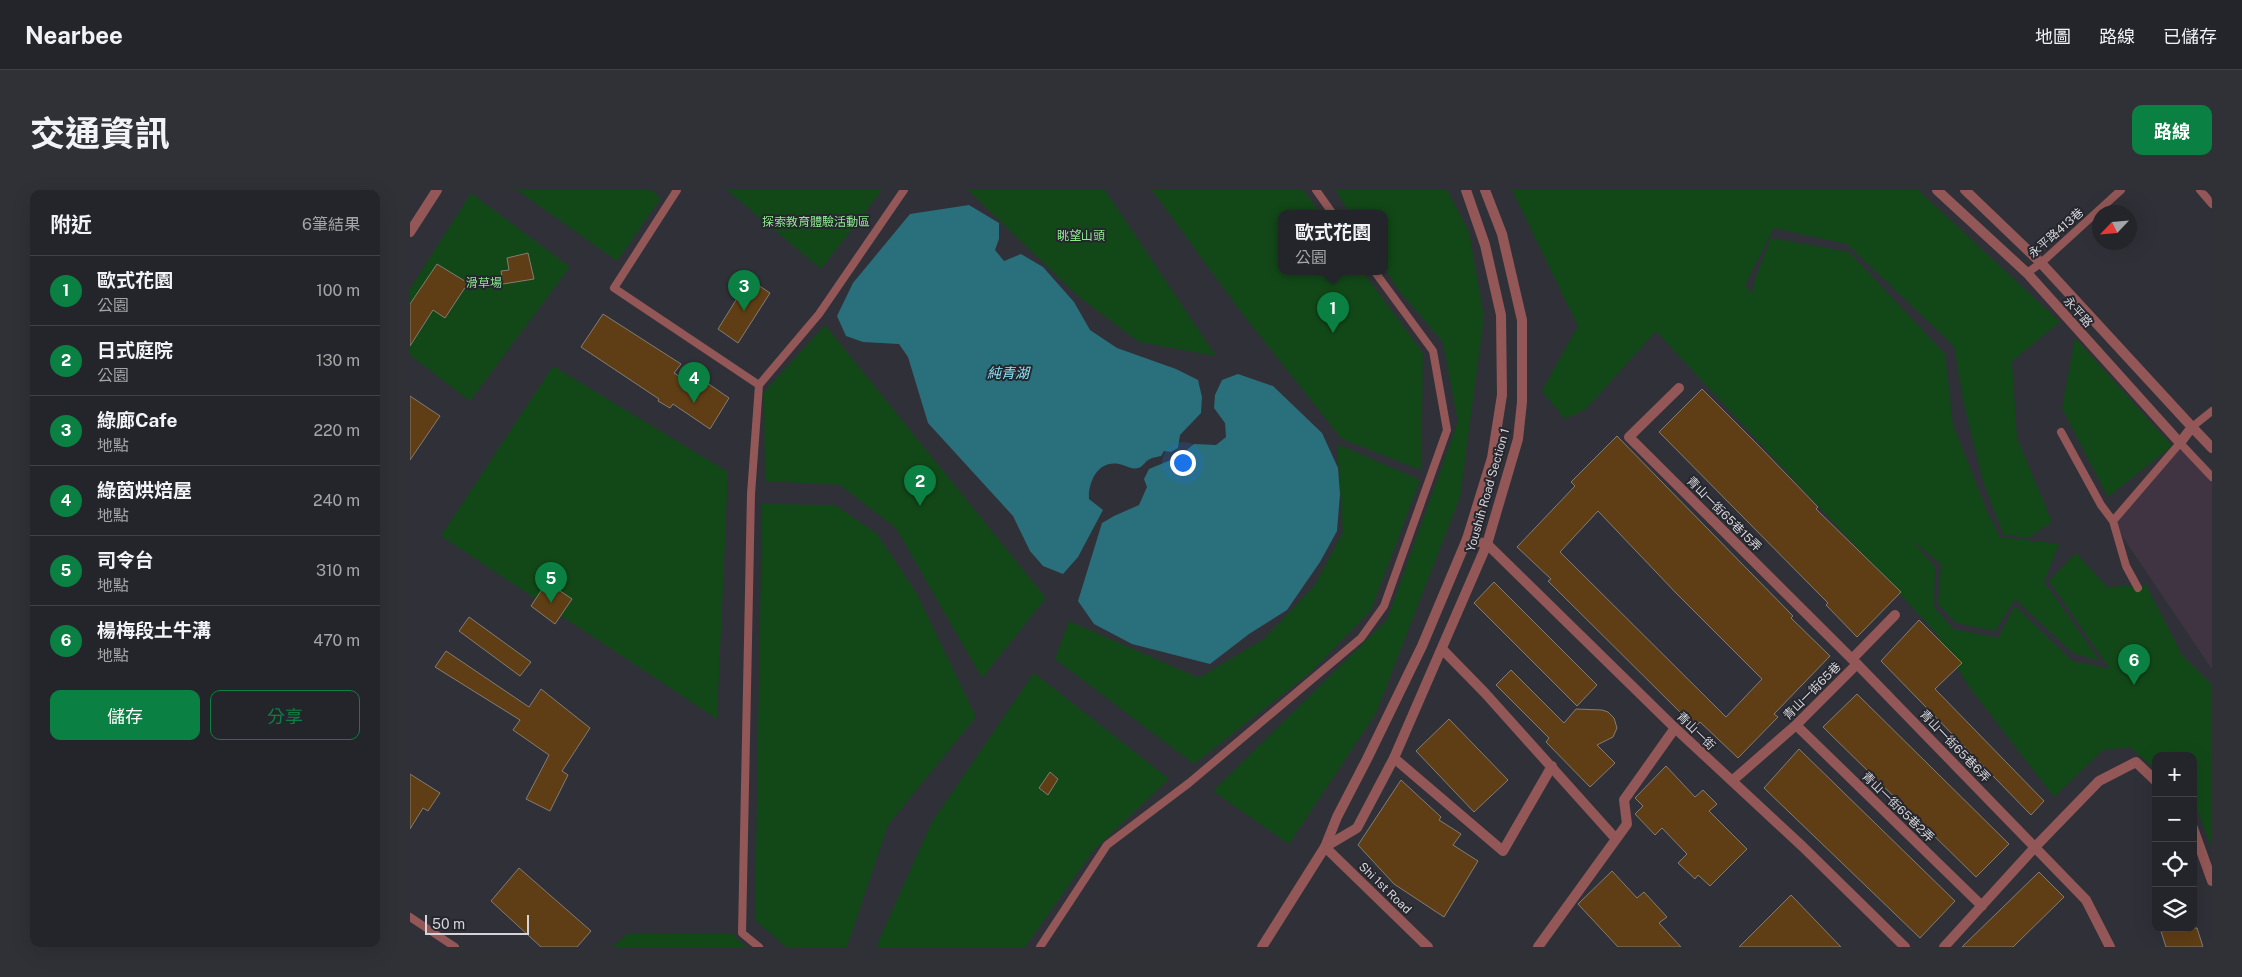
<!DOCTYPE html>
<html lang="zh-TW">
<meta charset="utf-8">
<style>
:root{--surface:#24252a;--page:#303136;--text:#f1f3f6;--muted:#a3a5a8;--line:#414247;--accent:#0b8043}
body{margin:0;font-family:"Public Sans","Noto Sans TC",sans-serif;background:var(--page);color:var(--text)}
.controls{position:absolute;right:15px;bottom:15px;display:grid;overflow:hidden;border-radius:10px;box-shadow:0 5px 20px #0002}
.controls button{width:45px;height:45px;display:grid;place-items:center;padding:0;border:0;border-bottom:1px solid var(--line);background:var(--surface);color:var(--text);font:25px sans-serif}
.compass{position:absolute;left:1682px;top:15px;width:45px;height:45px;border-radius:50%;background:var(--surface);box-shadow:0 5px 20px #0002;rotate:244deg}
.scale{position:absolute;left:15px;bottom:12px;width:104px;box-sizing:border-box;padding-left:5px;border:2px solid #d4d4d9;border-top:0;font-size:14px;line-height:18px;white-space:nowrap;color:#d4d4d9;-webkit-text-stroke:4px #26272e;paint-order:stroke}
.you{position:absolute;left:772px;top:272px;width:18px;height:18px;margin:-12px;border:4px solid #fff;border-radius:50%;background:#1a73e8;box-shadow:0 0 0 8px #1a73e833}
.badge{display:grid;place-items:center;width:32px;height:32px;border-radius:50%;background:var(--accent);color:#fff;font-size:16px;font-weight:700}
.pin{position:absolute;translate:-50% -41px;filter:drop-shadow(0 1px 2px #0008)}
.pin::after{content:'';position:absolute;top:26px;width:18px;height:15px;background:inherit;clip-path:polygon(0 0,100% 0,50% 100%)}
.popup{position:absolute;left:868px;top:20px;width:110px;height:65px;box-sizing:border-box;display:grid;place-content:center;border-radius:10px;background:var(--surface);filter:drop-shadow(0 1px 4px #0005);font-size:16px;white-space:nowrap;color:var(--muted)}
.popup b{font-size:19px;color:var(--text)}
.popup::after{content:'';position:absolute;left:50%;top:100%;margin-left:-10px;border:10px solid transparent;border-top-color:var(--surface)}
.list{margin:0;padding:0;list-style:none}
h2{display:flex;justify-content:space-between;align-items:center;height:65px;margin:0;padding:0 20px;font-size:21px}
h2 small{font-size:16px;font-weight:400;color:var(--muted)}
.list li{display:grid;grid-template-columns:32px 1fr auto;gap:15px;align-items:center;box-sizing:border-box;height:70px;padding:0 20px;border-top:1px solid var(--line)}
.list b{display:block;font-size:19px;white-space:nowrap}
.list p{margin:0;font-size:16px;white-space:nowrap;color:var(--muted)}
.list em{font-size:16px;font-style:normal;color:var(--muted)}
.actions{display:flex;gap:10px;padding:15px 20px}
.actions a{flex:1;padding:11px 0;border:1px solid var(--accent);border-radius:10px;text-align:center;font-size:18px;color:var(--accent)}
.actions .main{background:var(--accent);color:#fff}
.icon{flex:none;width:28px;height:28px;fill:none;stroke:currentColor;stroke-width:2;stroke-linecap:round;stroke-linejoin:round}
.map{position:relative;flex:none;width:1802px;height:757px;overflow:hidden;border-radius:10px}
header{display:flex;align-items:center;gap:30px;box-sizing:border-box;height:70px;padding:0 25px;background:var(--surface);border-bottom:1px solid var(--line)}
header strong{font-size:24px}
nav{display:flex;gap:28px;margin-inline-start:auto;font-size:18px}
.intro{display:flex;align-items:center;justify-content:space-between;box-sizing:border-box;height:120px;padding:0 30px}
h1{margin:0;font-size:35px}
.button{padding:12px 22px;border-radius:10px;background:var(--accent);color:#fff;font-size:18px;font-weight:700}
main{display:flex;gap:30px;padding:0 30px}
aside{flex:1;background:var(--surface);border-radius:10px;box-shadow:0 5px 20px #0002}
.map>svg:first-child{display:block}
.education{fill:#413442}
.green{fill:#124818}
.water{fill:#2a6f7c}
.building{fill:#5f3e15;stroke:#837c75;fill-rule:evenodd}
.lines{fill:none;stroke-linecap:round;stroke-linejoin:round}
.service{stroke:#935757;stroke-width:8}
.minor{stroke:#935757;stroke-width:10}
.tertiary{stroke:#935757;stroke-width:10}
.labels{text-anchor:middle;stroke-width:4;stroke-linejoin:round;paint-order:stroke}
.park-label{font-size:12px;fill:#8de890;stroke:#26272e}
.street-label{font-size:12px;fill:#d4d4d9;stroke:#26272e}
.water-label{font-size:14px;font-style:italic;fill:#8be4f6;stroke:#26272e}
</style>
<header>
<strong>Nearbee</strong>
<nav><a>地圖</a><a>路線</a><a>已儲存</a></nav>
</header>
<div class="intro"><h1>交通資訊</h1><a class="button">路線</a></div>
<main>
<aside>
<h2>附近<small>6筆結果</small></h2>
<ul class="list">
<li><span class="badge">1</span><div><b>歐式花園</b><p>公園</p></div><em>100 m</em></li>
<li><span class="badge">2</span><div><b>日式庭院</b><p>公園</p></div><em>130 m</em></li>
<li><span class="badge">3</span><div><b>綠廊Cafe</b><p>地點</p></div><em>220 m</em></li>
<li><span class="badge">4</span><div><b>綠茵烘焙屋</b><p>地點</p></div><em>240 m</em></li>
<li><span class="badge">5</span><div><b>司令台</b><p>地點</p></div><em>310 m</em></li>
<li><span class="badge">6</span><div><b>楊梅段土牛溝</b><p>地點</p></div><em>470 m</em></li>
</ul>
<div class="actions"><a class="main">儲存</a><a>分享</a></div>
</aside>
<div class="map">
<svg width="1802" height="757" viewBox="0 0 1802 757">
<rect width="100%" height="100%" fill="#303138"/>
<!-- education -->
<path class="education" d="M1775 253 1802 280V479L1702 331Z"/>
<!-- green -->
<path class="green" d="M107 0H240L251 8 207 71Z
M317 0H472L411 79Z
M558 0H695L806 166 729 152 668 106Z
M742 0H893L911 24H872V82H953L1013 163 1011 280 932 249 831 122Z
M926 0H1037L1059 42 1074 127 1050 307 966 523 879 654 803 601 977 430 1048 232 1033 152 988 99 974 78V24H939Z
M1102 0H1508L1650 132 1602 171 1607 248 1642 332 1618 348 1593 344 1573 291 1554 214 1544 156 1437 54 1364 38 1335 95 1344 105V92L1361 48 1439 62 1535 164 1543 235 1577 321 1590 347 1649 354 1634 392 1690 471 1663 463 1605 409 1585 441 1546 433 1528 414 1531 374 1500 349 1525 377 1524 417 1543 439 1588 448 1605 416 1662 471 1700 479 1639 391 1666 363 1697 397 1736 395 1772 465 1802 495V659L1786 616 1783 613V566H1746V580L1720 557 1693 560 1644 607 1558 495 1527 444 1246 141 1176 219 1155 229 1132 201 1168 136Z
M61 3 160 77 60 211 0 165V99Z
M415 135 636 408 572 488 486 338 430 295 355 291 354 202Z
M1665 148 1762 256 1698 307 1652 218Z
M143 176 318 282 307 529 31 346Z
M927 254 1010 290 961 420 902 481 784 574 645 469 659 431 789 488 854 449 905 395 933 342Z
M352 314 425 315 467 344 507 404 566 527 478 635 437 757H376L345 730Z
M624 483 759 589 683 661 615 757H466L522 632Z
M218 743 322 744 336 757H203Z"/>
<!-- water -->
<path class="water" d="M559 15 589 33V49L585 60 594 71 611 64 633 77 664 112 680 140 707 158 766 179 788 190 792 207 791 223 770 245 768 258 761 262 754 261 751 266C748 267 743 267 740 269 735 271 733 277 728 278 722 280 715 275 709 274 688 270 678 292 679 309L693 320 668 367 653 384 633 376 620 361 603 326 518 233 498 167 489 154 453 152 436 146 427 126 443 93 500 24Z
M828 184 863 196 912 243 928 278 930 304 927 341 910 372 877 420 839 444 800 474 722 454 684 434 668 411 692 333 704 326 729 315 737 297 734 289 739 279 768 267 784 254 806 255 816 247 815 233 804 218 805 205 812 190Z"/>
<!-- building -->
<path class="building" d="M118 63 124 89 93 94 91 81 99 80 97 68Z
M27 74 58 93 35 128 23 120 0 156V114Z
M339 89 360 103 328 153 308 139Z
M193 124 271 174 264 183 285 196 290 188 319 208 300 239 263 214 260 218 248 211 249 209 171 157Z
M1292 199 1347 254 1408 317 1406 319 1491 402 1447 447 1416 415 1418 413 1249 242Z
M0 206 30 226 0 270Z
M1207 246 1383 426 1381 428 1420 466 1364 524 1368 527 1328 568 1290 532 1285 537 1138 391 1141 389 1107 357 1165 296 1161 292ZM1188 321 1266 403 1352 489 1316 527 1150 362Z
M137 392 162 409 145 434 121 416Z
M1084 392 1187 495 1167 516 1064 413Z
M59 427 121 472 110 486 49 441Z
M1509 430 1552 473 1525 499 1634 611 1621 625 1471 471Z
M36 461 119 517 131 499 180 538 152 581 158 585 140 621 116 609 139 565 103 540 110 530 25 477Z
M1101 480 1154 533 1166 519 1192 520 1198 522 1204 528 1207 538 1203 547 1187 555 1205 573 1180 597 1136 552 1139 548 1086 495Z
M1447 504 1599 654 1566 687 1413 537Z
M1039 529 1098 590 1064 622 1006 561Z
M1389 559 1545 711 1510 748 1354 598Z
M1256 576 1285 607 1293 600 1307 614 1299 621 1337 659 1300 696 1288 685 1285 689 1268 673 1277 664 1252 638 1245 645 1225 624 1233 616 1225 608Z
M640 582 648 589 638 605 629 598Z
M0 584 30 603 18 621 13 618 0 639Z
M991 590 1031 627 1029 630 1051 644 1043 655 1068 671 1034 727 984 694 948 655Z
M109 678 181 741 167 757H131L81 711Z
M1202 681 1227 708 1234 702 1257 727 1249 733 1271 757H1208L1168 714Z
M1629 682 1654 707 1603 757H1552Z
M1381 705 1431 757H1329Z
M1750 738H1787L1793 757H1756Z"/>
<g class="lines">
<!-- service -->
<path class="service" d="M267 0 204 98 349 195 341 304 332 743 349 757
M906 0 923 24
M1790 0 1802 14
M1617 83 1631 73 1711 0
M349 195 409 124 494 0
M1782 237 1802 221
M1651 242 1691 315 1703 331 1770 253 1802 287
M1703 331 1716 376 1728 398
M0 727 45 757
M630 757 697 655 779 593 951 448 974 416 1037 240 1023 161 965 82"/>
<!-- minor -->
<path class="minor" d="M1527 0 1617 83 1770 253 1782 237 1802 258
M1555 0 1631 73 1782 237
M0 42 27 0
M1269 198 1219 247 1442 469
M1057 349 1077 354 1265 538 1392 656 1495 757
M1033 460 1075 503 1206 649
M1447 474 1676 710 1700 757
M1386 535 1572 716
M984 568 1093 661 1142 576
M1322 591 1386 535 1447 474 1442 469 1485 425
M1783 638 1802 691
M915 657 1018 757
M1128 757 1217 634 1214 610 1265 538
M1534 757 1626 656 1689 591 1726 572 1746 591"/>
<!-- tertiary -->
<path class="tertiary" d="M915 657 947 638 984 568 1077 354 1108 249 1112 212V130L1092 44 1075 0
M852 757 915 657 927 627 957 569 1012 456 1057 349 1082 268 1092 205 1091 125 1075 55 1056 0"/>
</g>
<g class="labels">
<!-- park labels -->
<g class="park-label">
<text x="406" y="36">探索教育體驗活動區</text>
<text x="671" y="50">眺望山頭</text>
<text x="74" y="97">滑草場</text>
</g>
<!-- street labels -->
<g class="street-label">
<text transform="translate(1646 43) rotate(-41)" y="4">永平路413巷</text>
<text transform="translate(1668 122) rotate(48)" y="4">永平路</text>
<text transform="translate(1078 300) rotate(-74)" y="4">Youshih Road Section 1</text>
<text transform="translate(1314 324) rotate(45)" y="4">青山一街65巷15弄</text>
<text transform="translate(1402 501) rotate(-45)" y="4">青山一街65巷</text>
<text transform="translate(1286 541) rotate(44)" y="4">青山一街</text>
<text transform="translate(1545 556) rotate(46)" y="4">青山一街65巷6弄</text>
<text transform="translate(1488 617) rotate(44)" y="4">青山一街65巷2弄</text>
<text transform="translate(975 698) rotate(44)" y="4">Shi 1st Road</text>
</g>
<!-- water labels -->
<g class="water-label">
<text x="598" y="188">純青湖</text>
</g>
</g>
</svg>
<div class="controls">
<button>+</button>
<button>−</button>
<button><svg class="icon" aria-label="locate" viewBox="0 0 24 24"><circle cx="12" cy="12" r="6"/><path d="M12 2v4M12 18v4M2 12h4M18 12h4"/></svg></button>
<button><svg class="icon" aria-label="layers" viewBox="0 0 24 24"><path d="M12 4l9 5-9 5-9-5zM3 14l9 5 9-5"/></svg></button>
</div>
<svg class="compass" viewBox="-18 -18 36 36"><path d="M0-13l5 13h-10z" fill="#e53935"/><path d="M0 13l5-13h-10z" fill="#a3a5a8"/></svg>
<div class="scale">50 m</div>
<div class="you"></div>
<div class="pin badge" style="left:923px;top:143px">1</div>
<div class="popup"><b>歐式花園</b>公園</div>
<div class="pin badge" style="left:510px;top:316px">2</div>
<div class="pin badge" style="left:334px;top:121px">3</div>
<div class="pin badge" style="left:284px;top:213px">4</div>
<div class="pin badge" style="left:141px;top:413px">5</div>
<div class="pin badge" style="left:1724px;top:495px">6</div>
</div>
</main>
